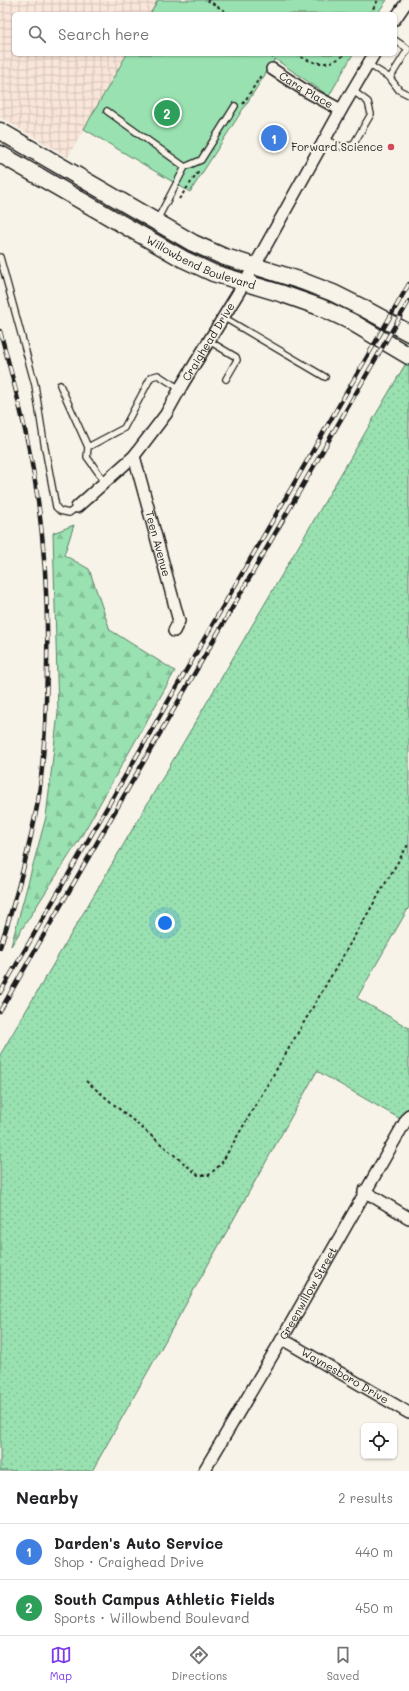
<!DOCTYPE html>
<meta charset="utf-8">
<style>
:root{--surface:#fff;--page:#f2f2f2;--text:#202124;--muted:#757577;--line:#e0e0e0;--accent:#7c3aed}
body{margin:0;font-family:Mali,sans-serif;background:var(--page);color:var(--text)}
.controls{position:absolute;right:12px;bottom:12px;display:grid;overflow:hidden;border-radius:6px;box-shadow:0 1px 3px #0004}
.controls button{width:36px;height:36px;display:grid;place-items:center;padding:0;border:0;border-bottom:1px solid var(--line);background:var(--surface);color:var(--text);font:20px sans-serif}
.you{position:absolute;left:165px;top:923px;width:14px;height:14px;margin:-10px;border:3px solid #fff;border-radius:50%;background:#1a73e8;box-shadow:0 0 0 6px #1a73e833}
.badge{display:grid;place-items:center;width:26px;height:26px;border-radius:50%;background:var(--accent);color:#fff;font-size:13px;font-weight:700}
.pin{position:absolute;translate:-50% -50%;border:2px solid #fff;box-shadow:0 1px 4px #0006}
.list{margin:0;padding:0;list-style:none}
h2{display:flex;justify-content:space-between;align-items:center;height:52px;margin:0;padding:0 16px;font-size:17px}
h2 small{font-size:13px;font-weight:400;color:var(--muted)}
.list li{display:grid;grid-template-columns:26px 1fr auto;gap:12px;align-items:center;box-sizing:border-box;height:56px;padding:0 16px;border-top:1px solid var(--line)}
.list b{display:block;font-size:15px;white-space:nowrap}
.list p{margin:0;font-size:13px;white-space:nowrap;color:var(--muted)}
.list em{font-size:13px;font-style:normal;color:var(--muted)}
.icon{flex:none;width:22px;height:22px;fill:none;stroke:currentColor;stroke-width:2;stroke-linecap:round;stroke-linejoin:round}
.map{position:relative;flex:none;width:409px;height:1471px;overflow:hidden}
.search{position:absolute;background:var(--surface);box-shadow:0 1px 3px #0004;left:12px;right:12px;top:12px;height:44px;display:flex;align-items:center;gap:10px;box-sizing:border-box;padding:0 14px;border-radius:6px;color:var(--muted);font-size:15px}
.sheet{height:164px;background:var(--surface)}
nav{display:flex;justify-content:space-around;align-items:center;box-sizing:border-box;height:56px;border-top:1px solid var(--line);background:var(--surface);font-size:11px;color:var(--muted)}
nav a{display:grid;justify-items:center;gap:2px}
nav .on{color:var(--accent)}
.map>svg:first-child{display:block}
.industrial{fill:url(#industrial-grid)}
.grass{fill:url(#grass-dots);stroke:#5a7e66}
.forest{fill:url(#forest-firs);stroke:#5a7e66}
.garden{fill:#99e1b0;stroke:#5a7e66}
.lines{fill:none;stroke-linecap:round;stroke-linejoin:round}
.lane-casing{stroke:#1c1c1c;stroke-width:8}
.street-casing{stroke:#1c1c1c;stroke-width:14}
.secondary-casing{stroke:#1c1c1c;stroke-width:19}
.path{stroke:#1c1c1c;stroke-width:2;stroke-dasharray:3 3;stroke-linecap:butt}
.lane{stroke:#f7f3e8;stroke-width:5.5}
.street{stroke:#f7f3e8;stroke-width:11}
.secondary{stroke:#f7f3e8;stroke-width:16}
.rail-casing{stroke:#1c1c1c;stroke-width:4.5}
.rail{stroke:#f7f3e8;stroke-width:3;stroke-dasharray:9;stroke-linecap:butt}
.poi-dot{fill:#d1495b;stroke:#f7f3e8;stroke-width:1.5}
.labels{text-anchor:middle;stroke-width:4;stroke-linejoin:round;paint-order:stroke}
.street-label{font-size:11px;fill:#1c1c1c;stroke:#f7f3e8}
.poi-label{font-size:11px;fill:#1c1c1c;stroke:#f7f3e8;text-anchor:end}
</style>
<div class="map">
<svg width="409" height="1471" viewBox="0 0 409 1471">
<defs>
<pattern id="industrial-grid" width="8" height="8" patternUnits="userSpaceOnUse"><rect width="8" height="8" fill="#f9e5d9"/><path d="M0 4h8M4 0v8" fill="none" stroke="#d5c4ba"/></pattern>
<pattern id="grass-dots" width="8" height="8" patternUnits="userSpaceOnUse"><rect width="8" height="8" fill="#99e1b0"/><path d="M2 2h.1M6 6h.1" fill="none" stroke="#83c097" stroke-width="1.8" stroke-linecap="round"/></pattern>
<pattern id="forest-firs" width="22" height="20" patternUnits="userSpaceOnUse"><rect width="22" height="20" fill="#99e1b0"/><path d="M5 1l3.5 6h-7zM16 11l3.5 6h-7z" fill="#83c097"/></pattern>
</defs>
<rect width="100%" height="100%" fill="#f7f3e8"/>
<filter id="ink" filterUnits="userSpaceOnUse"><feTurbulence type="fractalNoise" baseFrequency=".025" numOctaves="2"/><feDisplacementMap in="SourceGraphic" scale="8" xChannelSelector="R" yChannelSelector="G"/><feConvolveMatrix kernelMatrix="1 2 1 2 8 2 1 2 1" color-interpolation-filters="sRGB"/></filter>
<g filter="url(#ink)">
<!-- industrial -->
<path class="industrial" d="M0 0H158L150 14H14V54H127L68 157 0 117Z"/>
<!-- grass -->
<path class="grass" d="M409 358V907L357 998 409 1028V1124L317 1071 92 1471H0V1055Z"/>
<!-- forest -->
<path class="forest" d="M74 525 64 555 89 569 110 630 175 671 81 837 11 946 46 817 58 713 53 533Z"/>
<!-- garden -->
<path class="garden" d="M158 0H387L377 14H150Z
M127 54H353L329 96 275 59 190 192 84 129Z"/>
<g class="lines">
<defs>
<path id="lane" d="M368 64 390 78 408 49 395 40
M390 78 399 90 409 95
M107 111 185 167
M325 139 342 147 353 145 371 114 368 102 352 90
M157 220 185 167 201 160 235 106
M0 257 35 385 44 443 56 507 60 511 69 513 77 507
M223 317 325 377
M209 341 236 357 237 360 226 379
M60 385 88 447
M105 482 87 457 88 447 124 428 151 377 158 375 180 389"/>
<g id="street">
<path d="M395 19 408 0"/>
<path id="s1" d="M272 69 306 91 341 110"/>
<path id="s2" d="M134 456 179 621 174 631"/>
<path id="s3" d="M77 507 134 456 166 414 182 385 254 267 341 110 374 54"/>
<path d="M364 1191 409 1218"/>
<path id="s4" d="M282 1339 409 1413"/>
<path id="s5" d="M204 1471 282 1339 409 1115"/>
</g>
<g id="secondary">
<path d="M0 131 193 243 222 256 302 281 333 293 363 308 409 333"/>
<path id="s6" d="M0 154 183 259 213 273 283 294 320 307 350 321 409 356"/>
</g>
</defs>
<!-- lane casing -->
<use href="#lane" class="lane-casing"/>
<!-- street casing -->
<use href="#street" class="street-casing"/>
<!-- secondary casing -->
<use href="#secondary" class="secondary-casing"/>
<!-- path -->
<path class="path" d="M207 0 230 14
M370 14 378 0
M296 54C312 64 329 68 345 54
M272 58 274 54
M243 104 262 74
M179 199 200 170
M86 1081 198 1175H209L221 1164 409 843"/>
<!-- lane -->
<use href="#lane" class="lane"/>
<!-- street -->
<use href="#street" class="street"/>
<!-- secondary -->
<use href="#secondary" class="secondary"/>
<defs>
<path id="rail" d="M0 331C15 385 29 439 37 494 47 562 49 631 46 701 45 734 43 768 38 801 29 851 16 899 0 947
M0 993 409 284
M0 1011 409 301"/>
</defs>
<!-- rail casing -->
<use href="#rail" class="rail-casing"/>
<!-- rail -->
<use href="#rail" class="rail"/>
</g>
</g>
<!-- markers -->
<circle class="poi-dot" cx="391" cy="147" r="4"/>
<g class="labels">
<!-- street labels -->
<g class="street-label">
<text dy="4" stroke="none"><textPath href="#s1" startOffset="40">Cara Place</textPath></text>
<text dy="4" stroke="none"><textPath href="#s6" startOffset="229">Willowbend Boulevard</textPath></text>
<text dy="4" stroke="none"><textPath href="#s3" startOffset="213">Craighead Drive</textPath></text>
<text dy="4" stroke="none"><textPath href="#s2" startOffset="91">Teen Avenue</textPath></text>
<text dy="4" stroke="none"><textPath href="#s5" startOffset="206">Greenwillow Street</textPath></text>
<text dy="4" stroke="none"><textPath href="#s4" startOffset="73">Waynesboro Drive</textPath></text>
</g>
<!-- poi labels -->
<g class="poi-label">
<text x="383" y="151">Forward Science</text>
</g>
</g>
</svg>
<div class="controls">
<button><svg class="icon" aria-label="locate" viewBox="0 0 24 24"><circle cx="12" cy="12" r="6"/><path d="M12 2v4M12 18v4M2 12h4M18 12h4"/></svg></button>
</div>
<div class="you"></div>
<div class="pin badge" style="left:274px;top:138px;background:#3f7fe0">1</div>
<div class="pin badge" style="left:167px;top:113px;background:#2e9e5b">2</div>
<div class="search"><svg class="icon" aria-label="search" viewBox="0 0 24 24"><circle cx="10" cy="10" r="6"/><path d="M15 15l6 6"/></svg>Search here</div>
</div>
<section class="sheet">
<h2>Nearby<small>2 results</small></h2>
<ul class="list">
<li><span class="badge" style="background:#3f7fe0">1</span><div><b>Darden's Auto Service</b><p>Shop · Craighead Drive</p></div><em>440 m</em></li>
<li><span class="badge" style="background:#2e9e5b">2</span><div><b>South Campus Athletic Fields</b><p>Sports · Willowbend Boulevard</p></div><em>450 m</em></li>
</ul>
</section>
<nav>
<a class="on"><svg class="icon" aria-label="map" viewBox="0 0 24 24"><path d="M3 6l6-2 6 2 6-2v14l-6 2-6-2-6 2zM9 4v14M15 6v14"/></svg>Map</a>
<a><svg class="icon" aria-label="directions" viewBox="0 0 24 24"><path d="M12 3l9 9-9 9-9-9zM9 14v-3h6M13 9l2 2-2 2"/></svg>Directions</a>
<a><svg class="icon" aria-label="saved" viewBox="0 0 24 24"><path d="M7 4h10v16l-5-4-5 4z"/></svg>Saved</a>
</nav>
